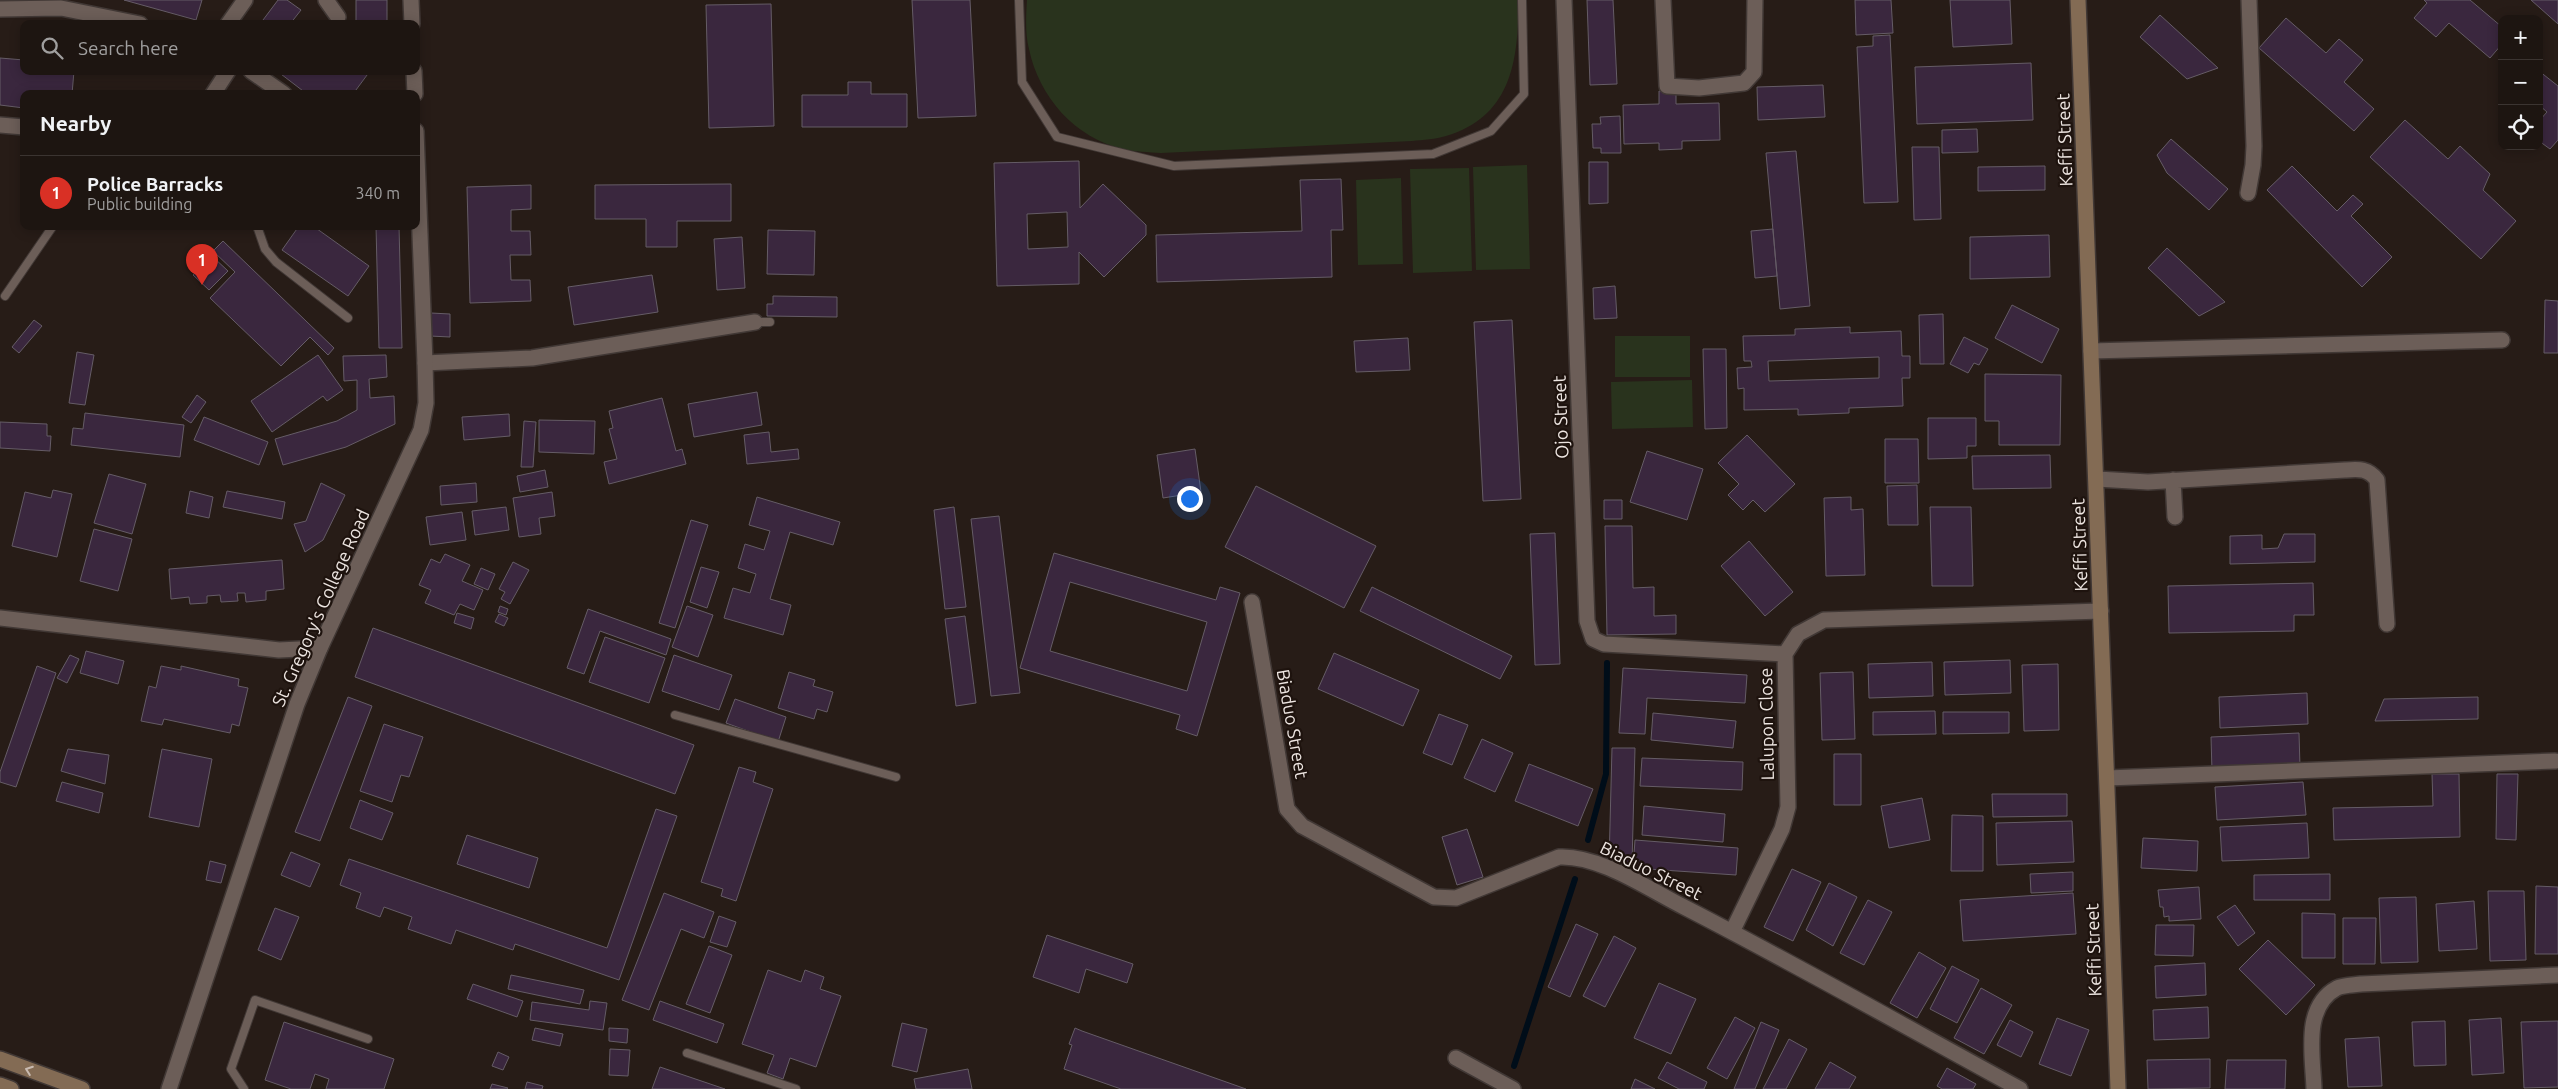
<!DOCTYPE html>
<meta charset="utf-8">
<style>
:root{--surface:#1d1511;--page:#2a221f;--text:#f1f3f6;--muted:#a09f9f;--line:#3b3431;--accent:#d93025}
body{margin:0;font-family:Ubuntu,sans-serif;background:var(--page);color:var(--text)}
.controls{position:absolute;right:15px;top:15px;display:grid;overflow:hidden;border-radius:10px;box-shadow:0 2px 12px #0003}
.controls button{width:45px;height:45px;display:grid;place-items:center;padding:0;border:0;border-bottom:1px solid var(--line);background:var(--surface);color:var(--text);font:25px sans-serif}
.you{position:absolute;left:1189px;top:498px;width:18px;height:18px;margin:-12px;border:4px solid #fff;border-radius:50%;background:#1a73e8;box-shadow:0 0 0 8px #1a73e833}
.badge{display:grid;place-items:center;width:32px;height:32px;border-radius:50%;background:var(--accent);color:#fff;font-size:16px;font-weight:700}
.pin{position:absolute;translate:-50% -41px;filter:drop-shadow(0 1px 2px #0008)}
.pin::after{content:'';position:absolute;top:26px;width:18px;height:15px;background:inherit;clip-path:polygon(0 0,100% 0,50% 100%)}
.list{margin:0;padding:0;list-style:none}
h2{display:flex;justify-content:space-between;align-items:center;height:65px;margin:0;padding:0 20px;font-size:21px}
h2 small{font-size:16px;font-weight:400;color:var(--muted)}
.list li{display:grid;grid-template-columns:32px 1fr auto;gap:15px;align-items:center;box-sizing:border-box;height:75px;padding:0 20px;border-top:1px solid var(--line)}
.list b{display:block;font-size:19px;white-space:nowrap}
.list p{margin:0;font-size:16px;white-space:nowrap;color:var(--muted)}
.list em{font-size:16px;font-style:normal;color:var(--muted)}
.icon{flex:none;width:28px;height:28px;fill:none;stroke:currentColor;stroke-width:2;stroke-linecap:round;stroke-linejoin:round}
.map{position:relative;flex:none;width:2558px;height:1089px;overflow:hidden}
.search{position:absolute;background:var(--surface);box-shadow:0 2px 12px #0003;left:20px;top:20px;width:400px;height:55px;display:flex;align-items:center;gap:12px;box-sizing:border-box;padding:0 18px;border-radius:10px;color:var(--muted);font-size:19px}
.panel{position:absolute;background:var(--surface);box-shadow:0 2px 12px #0003;left:20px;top:90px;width:400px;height:140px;border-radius:10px}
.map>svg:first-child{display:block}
.green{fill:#29331d}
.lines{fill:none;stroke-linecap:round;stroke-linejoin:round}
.stream{stroke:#000d19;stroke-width:6}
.building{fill:#3a273e;stroke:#655c66;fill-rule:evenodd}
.service-casing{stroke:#413835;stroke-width:10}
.minor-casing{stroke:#413835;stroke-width:18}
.tertiary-casing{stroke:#413835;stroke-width:18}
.secondary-casing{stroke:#413835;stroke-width:18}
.service{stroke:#6c5e58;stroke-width:8}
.minor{stroke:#6c5e58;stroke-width:15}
.tertiary{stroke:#6c5e58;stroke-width:15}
.secondary{stroke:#836b54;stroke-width:15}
.oneway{stroke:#c8bab0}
.labels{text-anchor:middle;stroke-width:4.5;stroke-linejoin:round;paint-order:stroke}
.street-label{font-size:18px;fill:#ede5e1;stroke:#1e130e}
</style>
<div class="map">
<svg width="2558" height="1089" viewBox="0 0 2558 1089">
<rect width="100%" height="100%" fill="#271c17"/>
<!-- green -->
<path class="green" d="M1027 0H1518C1519 58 1512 117 1446 136 1436 139 1423 140 1412 141L1161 153C1149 152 1135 152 1123 149 1075 138 1039 97 1029 49 1025 34 1026 16 1027 0Z
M1527 165 1530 269 1476 270 1473 167Z
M1469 168 1472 271 1413 273 1410 169Z
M1401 178 1403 264 1358 265 1356 180Z
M1615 336H1690V377H1615Z
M1692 380 1693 427 1612 429 1611 382Z"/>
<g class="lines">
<!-- stream -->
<path class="stream" d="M1588 840 1606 774 1607 663
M1514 1066 1575 879"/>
</g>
<!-- building -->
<path class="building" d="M124 0H202L196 20Z
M278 0H287L301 10 290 24H260Z
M356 0H387V24H356Z
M912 0H970L976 116 918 118Z
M1587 0H1613L1617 84 1590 85Z
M1855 0H1891L1893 33 1856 35Z
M1950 0H2010L2012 44 1953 47Z
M2424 0H2470L2502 27V44L2490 58 2449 23 2436 37 2414 18 2427 3Z
M2531 0H2558V24Z
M771 4 774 126 709 128 706 5Z
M2160 15 2218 68 2187 79 2140 37Z
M2286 18 2326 53 2339 39 2363 60 2344 82 2374 109 2354 131 2259 48Z
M1890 35 1898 202 1864 203 1857 47 1873 46V36Z
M0 58 24 60V71H74L72 94H24V108L0 105Z
M2031 63 2033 120 1917 124 1915 67Z
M277 71H370L353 94H307Z
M2539 71 2558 86V140L2550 149 2539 141V121L2547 112 2539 105Z
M848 82H871V94H907V127H802V95H848Z
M1823 85 1825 117 1758 120 1757 87Z
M1676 90V104L1719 103 1720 140 1682 141V149L1659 150V143L1624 144 1623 105 1659 104V91Z
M1620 116 1621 153H1601V148H1593L1592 124H1601L1600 117Z
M2405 120 2448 159 2460 146 2490 174 2483 190 2516 221 2481 259 2370 157Z
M1977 129 1978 152 1942 153V130Z
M2171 139 2228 189 2209 210 2167 173 2157 155Z
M1912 147H1939L1941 219 1914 220Z
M1796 151 1810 306 1780 309 1766 153Z
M1079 161 1080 208 1103 184 1146 225V235L1104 277 1079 252V284L997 286 994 163ZM1067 212 1068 247 1028 249 1027 214Z
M1589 162H1608V203L1589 204Z
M2045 166V190L1978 191V167Z
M2292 166 2337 211 2353 195 2363 204 2351 216 2392 257 2362 287 2267 190Z
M1341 179 1343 230H1331L1332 277 1157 282 1156 235 1302 231 1300 180Z
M731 184V221H677V247H646V219H595V185Z
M531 185V209L511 210V231H530L531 255H510L511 280H530L531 301 470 303 467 187Z
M299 226H313L369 266 348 296 282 250Z
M376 226H399L402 348H379Z
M1773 229 1777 276 1755 278 1751 231Z
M768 230 815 231 814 275 767 274Z
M2049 235 2050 277 1970 279V237Z
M742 237 745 288 717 290 714 239Z
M223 241 334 348 328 355 310 337 281 366 210 298 235 272 213 251Z
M2167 248 2225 302 2199 316 2148 268Z
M212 256 228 271 209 290 193 275Z
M652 275 658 312 574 325 568 287Z
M1615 286 1617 318 1594 319 1593 288Z
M773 296 837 297V317L767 316V304H773Z
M2545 300 2558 301V353H2544Z
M2012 305 2059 329 2042 363 1995 338Z
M431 313 450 314V337L430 336Z
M1943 314 1944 364H1920L1919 315Z
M34 320 42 326 19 353 12 347Z
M1512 320 1521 499 1483 501 1474 322Z
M1850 327V333L1901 331 1902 356H1910V378H1902L1903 406 1849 408V413L1798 415V409L1744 410V388L1738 389 1737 368 1752 367 1751 361H1744L1743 336 1795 335V329ZM1879 357V378L1769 381 1768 361Z
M1964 337 1988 349 1979 365 1974 363 1968 373 1950 364Z
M1408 338 1410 370 1356 372 1354 341Z
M1703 349H1726L1727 428 1705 429Z
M77 352 94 355 85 405 69 403Z
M318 355 343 390 327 401 323 396 272 432 251 401Z
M386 355 387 377 369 379 370 398 394 396 395 424 346 447 283 465 275 439 337 421 357 410V380L344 381 343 356Z
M1985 374 2061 375 2060 445H1999V421H1985Z
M757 392 762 425 694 437 688 404Z
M197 395 206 402 191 423 182 417Z
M662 398 676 451 682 449 686 464 609 484 604 462 617 459 609 429 613 428 609 411Z
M85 413 184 425 180 457 71 445 73 428 83 429Z
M509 414 510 436 464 440 462 417Z
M204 417 268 442 259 465 194 440Z
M1928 418H1976V446H1967V458L1928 459Z
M539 420 595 421 594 454 539 452Z
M524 421 536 422 533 467H521Z
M0 422 47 424V436H51L50 451 0 448Z
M769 432 771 452 798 449 799 459 747 464 744 435Z
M1747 435 1795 484 1765 512 1753 500 1743 510 1728 495 1739 484 1718 463Z
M1885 439H1918L1919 483H1885Z
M1195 449 1201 492 1163 498 1157 455Z
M1647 451 1703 469 1687 520 1630 502Z
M2050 455 2051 488 1973 489 1972 456Z
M545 470 548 487 520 492 517 476Z
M109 474 146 484 132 534 94 523Z
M321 483 345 495 323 540 305 552 294 524 306 521Z
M476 483 477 502 441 505 440 486Z
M1917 485 1918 525H1888L1887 486Z
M1256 486 1376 546 1344 608 1225 547Z
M53 490 72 494 57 557 12 546 25 492 51 498Z
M190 491 213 497 209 518 186 513Z
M227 491 285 502 282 519 223 507Z
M552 492 555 516 539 518 541 534 519 537 513 498Z
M757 497 840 522 833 545 790 532 770 599 791 605 783 635 724 618 733 588 750 593 756 574 738 568 745 544 764 550 770 531 749 525Z
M1851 497V510L1863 509 1865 575 1826 576 1824 498Z
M1604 500H1622V519H1604Z
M506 507 509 530 475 535 472 511Z
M954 507 966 607 945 609 934 510Z
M1930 507H1971L1973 586H1932Z
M462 512 466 540 430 545 426 517Z
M999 516 1020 693 991 696 971 519Z
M691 520 708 525 675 628 659 623Z
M1605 526H1632L1633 588 1654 587V616L1676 615V634L1607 635Z
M94 529 132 539 118 591 80 581Z
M1555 533 1560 664 1535 665 1530 534Z
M2284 534H2315V562L2230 564V536L2262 535V549L2278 548Z
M1749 541 1793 592 1765 616 1721 566Z
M1054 553 1216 600 1220 587 1240 593 1197 736 1176 729 1180 715 1020 668ZM1070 582 1207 622 1187 691 1050 651Z
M445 554 470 565 462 581 483 590 474 610 460 604 454 615 425 603 431 590 419 585 431 559 440 563Z
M282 560 284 589 266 591V600L246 602 245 593H237L238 601 221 602 220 595 207 596V603L190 604 189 597 171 599 169 569Z
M513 562 529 570 510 604 501 599 505 592 499 589Z
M701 567 719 572 707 608 690 602Z
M481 568 495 574 488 590 474 584Z
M2313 583 2314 615H2294V631L2169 633 2168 586Z
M1372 587 1512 656 1500 679 1360 611Z
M500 606 508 609 506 615 498 612Z
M687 606 713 615 698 657 672 647Z
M588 609 671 639 666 655 600 631 584 674 567 668Z
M457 613 474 618 471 629 454 623Z
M499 614 508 618 504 626 495 622Z
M965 616 976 703 956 706 945 619Z
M373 628 694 745 675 794 355 677Z
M605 637 665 658 649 703 589 682Z
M86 651 124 661 118 684 80 673Z
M1334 653 1419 690 1403 726 1318 689Z
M70 655 79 659 67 683 57 678Z
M674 655 732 675 719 710 662 691Z
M2010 660 2011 693 1945 695 1944 662Z
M1932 662 1933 696 1869 698 1868 664Z
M2058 664 2059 730 2024 731 2022 665Z
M37 666 56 673 16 787 0 782V772Z
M161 666 181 670V666L239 679 238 686 248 688 239 726 232 724 230 733 164 719 162 725 141 721 149 686 156 688Z
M1623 668 1747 675 1745 703 1647 698 1645 734 1619 733Z
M789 672 815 680 813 686 833 692 827 712 817 709 814 719 778 708Z
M1853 672 1855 739 1822 740 1820 673Z
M2307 693 2308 724 2220 728 2219 697Z
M348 697 372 706 320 841 295 832Z
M2478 697V719L2375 721 2384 699Z
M735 699 786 717 778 742 726 723Z
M1935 711 1936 734 1873 735V712Z
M1943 712H2009V733L1943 734Z
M1653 713 1736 721 1733 748 1651 740Z
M1439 714 1468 725 1452 765 1423 753Z
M384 724 423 737 409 777 401 775 392 802 360 791Z
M2299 733 2300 767 2212 771 2211 737Z
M1482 739 1513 753 1495 792 1464 778Z
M1612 748H1635L1632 864 1609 863Z
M68 749 109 755 105 784 61 771Z
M162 749 212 759 199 827 149 817Z
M1834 754H1861V805H1834Z
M1642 758 1743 762 1742 790 1640 786Z
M1529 764 1593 789 1578 826 1515 801Z
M739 767 756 772 753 782 773 789 736 901 721 896 723 889 701 882Z
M2432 774H2459L2460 837 2334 840 2333 808 2433 806Z
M2497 774H2518L2516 840 2496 839Z
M62 782 103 793 99 813 56 801Z
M2303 782 2306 815 2217 820 2215 787Z
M1992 794H2067V816L1993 817Z
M1922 798 1930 840 1889 848 1881 806Z
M360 800 393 813 382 840 350 828Z
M1644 806 1725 814 1723 842 1642 835Z
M656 809 677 816 619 980 515 944 513 950 456 930 451 944 408 929 412 917 384 907 380 917 356 908 361 893 340 885 349 859 607 948Z
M1952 815 1983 816V871H1951Z
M2072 821 2074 862 1997 865 1996 823Z
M2307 823 2309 858 2222 861 2220 827Z
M1467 829 1483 877 1457 885 1442 837Z
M467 835 538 858 529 888 457 864Z
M2143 838 2198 841 2197 871 2141 868Z
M1635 840 1738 848 1736 875 1633 868Z
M291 852 320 864 310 887 281 875Z
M210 861 226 865 221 883 206 880Z
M1792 869 1821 882 1793 941 1764 927Z
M2073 872V891L2031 893 2030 874Z
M2330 874V900H2254V875Z
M1829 883 1857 897 1833 946 1806 930Z
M2536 886 2558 887V954H2535Z
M2199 887 2201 919 2169 921V916L2164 917 2163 907H2160L2158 890Z
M2488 891H2524L2526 960 2490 961Z
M664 893 714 912 704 938 681 929 649 1010 622 1000Z
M2073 893 2076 934 1963 941 1960 900Z
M2416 897 2418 962 2381 963 2379 898Z
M1868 900 1892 912 1864 965 1840 953Z
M2474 901 2477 949 2439 951 2436 904Z
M2235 905 2255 933 2238 946 2217 917Z
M275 908 299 917 281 960 258 950Z
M2302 913 2335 914V958H2302Z
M719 916 736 922 727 947 710 942Z
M2343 918H2376L2375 964H2343Z
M1576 924 1598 934 1570 997 1548 987Z
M2156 925H2194L2193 956 2155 955Z
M1047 935 1133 964 1127 983 1086 969 1079 993 1033 977Z
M1614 936 1636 948 1605 1007 1583 996Z
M2268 940 2315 985 2286 1015 2239 969Z
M709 946 732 955 710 1013 686 1004Z
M1919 952 1946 968 1917 1018 1890 1003Z
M2205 963 2206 995 2156 998 2155 966Z
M1952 966 1979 980 1957 1023 1930 1009Z
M768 970 801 982 805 970 824 977 820 989 841 996 816 1067 790 1058 783 1079 767 1073 774 1055 742 1044Z
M511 975 584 990 580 1004 508 989Z
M1659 983 1696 999 1671 1054 1634 1038Z
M473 984 523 1001 517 1017 467 999Z
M1981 988 2012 1005 1984 1054 1954 1038Z
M590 1001 607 1003 603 1030 530 1020 532 1002 589 1010Z
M660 1001 724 1024 717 1043 653 1020Z
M2208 1007 2209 1038 2154 1040 2153 1010Z
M1735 1017 1755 1028 1727 1079 1707 1068Z
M2057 1018 2089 1030 2071 1076 2039 1064Z
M2501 1018 2504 1073 2472 1075 2469 1020Z
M2010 1020 2033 1032 2021 1057 1997 1045Z
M2445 1021 2446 1065 2414 1066 2412 1022Z
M2558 1021V1087L2524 1088 2521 1022Z
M284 1022 394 1059 384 1089H326L329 1079 315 1074 310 1089H291L265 1080Z
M1761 1022 1779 1030 1755 1089H1734Z
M902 1023 927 1029 917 1072 892 1066Z
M535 1028 563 1034 560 1046 532 1040Z
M609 1028 628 1029 627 1043 609 1041Z
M1075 1028 1082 1031 1246 1089H1121L1064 1069 1072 1045 1069 1044Z
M2379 1037 2382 1086 2348 1087 2345 1039Z
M1789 1039 1807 1049 1786 1089H1763Z
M610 1049 630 1050 628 1076 609 1075Z
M498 1052 509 1057 503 1070 492 1066Z
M2210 1059V1088L2148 1089 2147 1060Z
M2227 1060H2286L2285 1089H2225Z
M1667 1062 1707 1082 1704 1089H1679L1658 1078Z
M1830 1062 1856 1077 1849 1089H1815Z
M660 1067 725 1089H652Z
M1947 1068 1976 1084 1973 1089H1942L1937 1086Z
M968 1069 972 1089H916L914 1079Z
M1635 1079 1655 1089H1631Z
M527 1082 543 1086 542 1089H525Z
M492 1084 508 1088 507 1089H490Z"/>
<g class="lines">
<defs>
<path id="service" d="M1019 0 1022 82 1057 137 1174 166 1433 154 1491 131 1524 94 1522 0
M257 226 265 249 276 262 348 318
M5 296 53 226
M755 322H770
M675 715 896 777
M687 1053 796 1089
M244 1089 231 1069 255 1000 368 1039"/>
<path id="minor" d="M326 0 338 17
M1564 0 1587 621 1593 639 1604 644 1785 654
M1663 0 1667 86 1699 88 1744 83 1754 72 1755 0
M0 9 61 8 140 24
M228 24 245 0
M251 71 284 94
M213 94 228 71
M0 125 24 127
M2248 193 2253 165 2254 146 2249 0
M2091 351 2502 340
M425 363 532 358 755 322
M2097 479 2148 482 2345 470C2359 469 2368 468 2377 480L2387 624
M2173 480 2175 517
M1252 602 1287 809 1302 826 1434 897 1456 898 1559 857C1600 855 1648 889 1684 907 1797 965 1908 1028 2020 1089
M0 618 279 650 320 648
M2107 778 2555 761
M1732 932 1782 829 1788 807 1785 654 1798 634 1824 620 2101 611
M1456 1058 1513 1089
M2314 1089C2313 1056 2302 1007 2337 988 2343 985 2354 985 2361 984L2558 975"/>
<path id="tertiary" d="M411 0 412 24
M414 71 415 94
M169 1089 297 704 320 648 421 430 426 403 425 363 416 131"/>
<path id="secondary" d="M2078 0 2118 1089
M0 1059 82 1089
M0 1085 11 1089"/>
</defs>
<!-- service casing -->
<use href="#service" class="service-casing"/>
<!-- minor casing -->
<use href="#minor" class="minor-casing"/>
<!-- tertiary casing -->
<use href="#tertiary" class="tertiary-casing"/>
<!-- secondary casing -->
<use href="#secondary" class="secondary-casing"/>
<!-- service -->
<use href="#service" class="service"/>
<!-- minor -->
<use href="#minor" class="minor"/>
<!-- tertiary -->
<use href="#tertiary" class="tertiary"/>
<!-- secondary -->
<use href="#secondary" class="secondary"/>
</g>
<!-- one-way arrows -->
<defs><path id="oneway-chevron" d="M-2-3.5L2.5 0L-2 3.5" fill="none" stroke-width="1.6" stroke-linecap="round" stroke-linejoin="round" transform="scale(1.25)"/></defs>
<use class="oneway" href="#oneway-chevron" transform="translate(29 1070) rotate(-160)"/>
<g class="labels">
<!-- street labels -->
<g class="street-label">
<text transform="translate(2065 140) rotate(-92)" y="6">Keffi Street</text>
<text transform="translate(1561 417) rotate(-92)" y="6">Ojo Street</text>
<text transform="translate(2080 545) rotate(-92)" y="6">Keffi Street</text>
<text transform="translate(321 608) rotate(-66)" y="6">St. Gregory's College Road</text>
<text transform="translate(1292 724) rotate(80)" y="6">Biaduo Street</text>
<text transform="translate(1767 724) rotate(-91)" y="6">Lalupon Close</text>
<text transform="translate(1651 871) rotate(26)" y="6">Biaduo Street</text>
<text transform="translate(2094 950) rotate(-92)" y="6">Keffi Street</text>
</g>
</g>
</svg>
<div class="controls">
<button>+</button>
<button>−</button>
<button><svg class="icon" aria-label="locate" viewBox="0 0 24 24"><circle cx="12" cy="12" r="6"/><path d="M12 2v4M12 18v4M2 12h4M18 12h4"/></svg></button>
</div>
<div class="you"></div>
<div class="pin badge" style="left:202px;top:285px">1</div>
<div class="search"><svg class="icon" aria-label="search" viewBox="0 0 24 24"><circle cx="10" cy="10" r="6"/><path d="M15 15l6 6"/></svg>Search here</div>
<section class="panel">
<h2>Nearby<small></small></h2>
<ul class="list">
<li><span class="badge">1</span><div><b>Police Barracks</b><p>Public building</p></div><em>340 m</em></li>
</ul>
</section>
</div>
